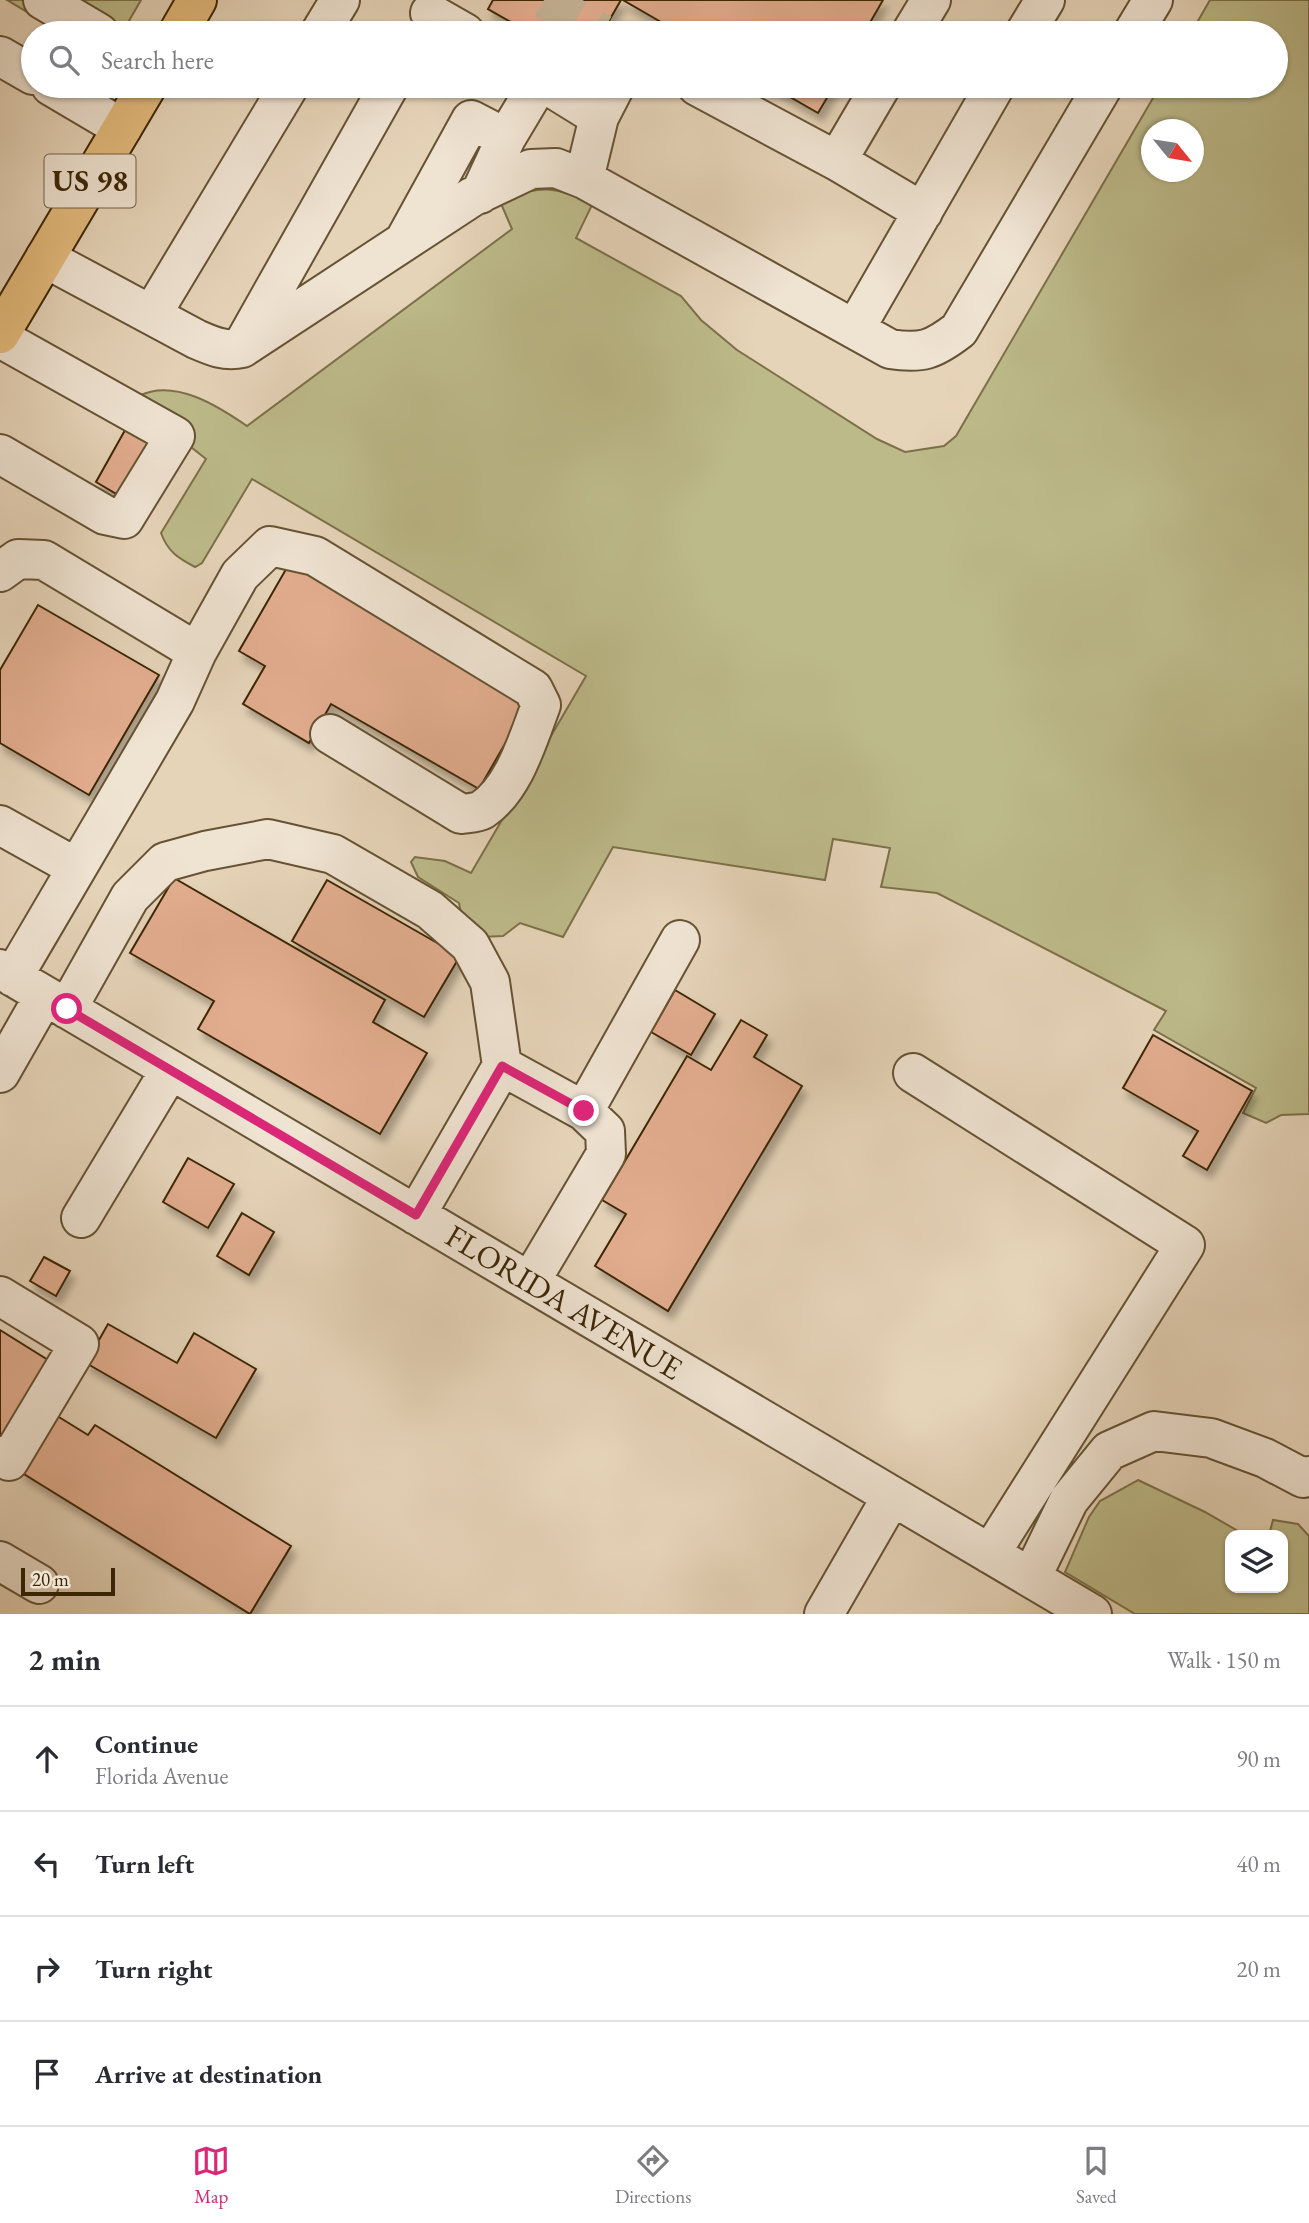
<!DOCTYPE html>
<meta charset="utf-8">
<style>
:root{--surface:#fff;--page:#f2f2f3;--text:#2b2b33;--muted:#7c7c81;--line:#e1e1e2;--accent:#db2777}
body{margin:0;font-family:"EB Garamond",serif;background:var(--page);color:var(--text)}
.controls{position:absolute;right:21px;bottom:21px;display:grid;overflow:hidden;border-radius:14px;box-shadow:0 2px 5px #0004}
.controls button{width:63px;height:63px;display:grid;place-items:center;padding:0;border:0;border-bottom:2px solid var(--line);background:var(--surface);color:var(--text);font:35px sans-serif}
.compass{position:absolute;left:1141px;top:119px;width:63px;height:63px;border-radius:50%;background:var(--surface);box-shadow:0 2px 5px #0004;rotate:120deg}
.scale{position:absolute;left:21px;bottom:18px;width:94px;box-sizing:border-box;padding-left:7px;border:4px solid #3c2606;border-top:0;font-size:19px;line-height:24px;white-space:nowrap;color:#3c2606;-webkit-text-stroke:5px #efe3d2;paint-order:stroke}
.stop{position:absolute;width:21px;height:21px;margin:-16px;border:5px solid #db2777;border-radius:50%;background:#fff}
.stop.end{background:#db2777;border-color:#fff;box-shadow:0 2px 7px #0008}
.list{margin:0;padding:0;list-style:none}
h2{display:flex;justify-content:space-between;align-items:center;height:91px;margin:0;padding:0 28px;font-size:30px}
h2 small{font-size:23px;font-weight:400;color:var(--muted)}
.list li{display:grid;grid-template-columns:46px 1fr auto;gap:21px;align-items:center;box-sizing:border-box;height:105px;padding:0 28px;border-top:2px solid var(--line)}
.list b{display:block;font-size:26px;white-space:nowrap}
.list p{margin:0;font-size:23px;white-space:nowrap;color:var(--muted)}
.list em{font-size:23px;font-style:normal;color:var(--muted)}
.icon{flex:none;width:38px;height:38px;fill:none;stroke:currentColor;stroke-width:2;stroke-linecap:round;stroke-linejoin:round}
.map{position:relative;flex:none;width:1309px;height:1614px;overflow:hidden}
.search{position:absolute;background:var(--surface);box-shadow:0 2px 5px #0004;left:21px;right:21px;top:21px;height:77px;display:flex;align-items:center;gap:18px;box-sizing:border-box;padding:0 24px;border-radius:38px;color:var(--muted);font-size:26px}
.sheet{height:511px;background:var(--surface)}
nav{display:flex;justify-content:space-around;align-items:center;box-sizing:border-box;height:98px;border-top:2px solid var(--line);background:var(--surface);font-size:19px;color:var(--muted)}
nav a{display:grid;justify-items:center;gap:4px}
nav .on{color:var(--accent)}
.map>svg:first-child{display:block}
.green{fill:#bdba8a;stroke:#7c7048;stroke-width:2;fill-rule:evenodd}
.building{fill:#e2ad8f;stroke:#3c2606;stroke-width:2;filter:url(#shadow)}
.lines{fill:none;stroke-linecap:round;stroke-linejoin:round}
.minor-tunnel{stroke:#c4b195;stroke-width:38;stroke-dasharray:38 19;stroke-linecap:butt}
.minor-casing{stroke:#665233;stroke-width:42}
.highway-casing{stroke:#3c2606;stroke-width:42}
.minor{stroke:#efe3d2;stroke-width:38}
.highway{stroke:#e3ba7c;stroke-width:38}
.route{stroke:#db2777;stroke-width:9}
.labels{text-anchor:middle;stroke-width:6;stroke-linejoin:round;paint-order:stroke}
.shield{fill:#efe3d2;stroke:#725f43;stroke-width:2}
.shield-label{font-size:30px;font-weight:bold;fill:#3c2606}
.street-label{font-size:32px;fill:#3c2606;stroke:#efe3d2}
</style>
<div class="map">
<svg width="1309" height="1614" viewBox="0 0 1309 1614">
<defs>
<filter id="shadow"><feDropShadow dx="4.5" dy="8" stdDeviation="3.5" flood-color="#0004"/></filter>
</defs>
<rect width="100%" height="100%" fill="#e6d4b9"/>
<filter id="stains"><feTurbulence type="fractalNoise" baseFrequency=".00286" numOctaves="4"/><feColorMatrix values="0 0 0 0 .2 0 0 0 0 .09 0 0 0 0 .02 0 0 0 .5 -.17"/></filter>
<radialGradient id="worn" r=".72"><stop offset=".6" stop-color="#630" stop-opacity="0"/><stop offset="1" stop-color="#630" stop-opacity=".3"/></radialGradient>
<!-- green -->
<path class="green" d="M7 0H141L122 33H62Z
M1210 0H1309V1114L1281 1115 1266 1123 1243 1113 1256 1088 1154 1030 1166 1011 937 893 881 887 890 848 833 839 825 880 613 847 563 937 520 923 503 936 481 937 461 914 459 903 418 877 411 862 415 857 445 861 471 873 586 676 252 479 202 563 195 567C178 558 168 552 161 533L206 459 172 432 139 396C174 378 218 406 247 426L512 229 499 199C537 187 558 184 592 205L576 238 681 296 701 320 737 350 877 439 905 452 944 446 956 436 1160 86H1276V33H1191ZM1152 130H1194V172H1152Z
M1138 1480 1205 1512 1245 1535H1230V1588H1283V1535H1269L1273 1520 1298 1524 1309 1536V1614H1135L1065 1572 1089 1517 1100 1501Z"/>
<!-- building -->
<path class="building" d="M493 0H621L602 33H530L488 9Z
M623 0H883L864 33H680Z
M771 86H834L818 113Z
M129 423 159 439 125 499 96 482Z
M289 564 529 702 479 789 331 704 309 743 243 704 265 666 239 651Z
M38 605 159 675 89 795 0 743V670Z
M174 878 385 1000 373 1022 427 1053 380 1134 198 1029 214 1001 130 953Z
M327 880 460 956 424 1017 292 941Z
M675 990 715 1014 691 1055 651 1032Z
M741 1020 767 1035 754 1057 802 1086 668 1311 595 1266 626 1214 602 1200 687 1056 711 1070Z
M1153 1035 1252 1091 1207 1170 1183 1156 1198 1131 1123 1088Z
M188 1158 234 1184 208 1228 163 1202Z
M242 1213 274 1232 249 1275 217 1256Z
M44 1257 70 1271 56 1296 30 1281Z
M108 1324 177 1363 194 1333 256 1369 216 1438 86 1363Z
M0 1330 56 1365 0 1439Z
M54 1414 88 1435 95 1425 291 1546 250 1614 19 1471Z"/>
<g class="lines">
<!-- minor-tunnel -->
<path class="minor-tunnel" d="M544 0 602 33"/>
<defs>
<path id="minor" d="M43 0 99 33
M430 13 465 33
M320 33 340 0
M911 33 931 0
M1025 33 1045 0
M1133 33 1153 0
M0 56 33 75
M51 86 122 128
M549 86 599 117
M697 86 837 161
M881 86 837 161 923 212
M506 138 537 86
M584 179 599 117 615 86
M406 238 471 120 506 138 480 194
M45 258 196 339C212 346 225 352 242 348L472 197 531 169 556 168 584 179 890 349C922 354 933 350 959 330L1103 86
M152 314 289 86
M855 329 995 86
M0 338 175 436 124 519 105 515 0 454
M244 343 389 86
M0 572 18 559 44 560 197 652 175 701 13 977
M197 652 240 575 270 546 315 556 533 689 541 705C528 739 514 789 482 810 477 813 467 813 461 814L330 734
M0 825 77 868
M0 969 1092 1614
M67 1009 130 897 165 862 205 851 268 839 333 854 430 910 470 945 490 982 502 1066 416 1215
M502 1066 584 1111 605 1131 606 1154 530 1282
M0 1073 44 996
M913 1073 1185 1245 990 1554
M584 1111 680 940
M81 1218 170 1070
M0 1296 79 1344 9 1461 0 1456
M0 1561 39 1584
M1031 1578 1069 1500 1109 1451 1154 1431 1211 1438 1265 1458 1303 1478 1309 1476
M824 1614 892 1496"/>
<path id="highway" d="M178 33 197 0
M0 334 147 86"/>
</defs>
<!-- minor casing -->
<use href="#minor" class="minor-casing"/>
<!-- highway casing -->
<use href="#highway" class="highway-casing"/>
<!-- minor -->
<use href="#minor" class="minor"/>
<!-- highway -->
<use href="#highway" class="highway"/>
</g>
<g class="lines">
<!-- route -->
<path class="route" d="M67 1009 416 1215 502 1066 584 1111"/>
</g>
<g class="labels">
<!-- shield labels -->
<rect class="shield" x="44.5" y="154.5" width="91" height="53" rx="5"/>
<g class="shield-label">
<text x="90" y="191">US 98</text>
</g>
<!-- street labels -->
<g class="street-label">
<text transform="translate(564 1302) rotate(31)" y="11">FLORIDA AVENUE</text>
</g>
</g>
<rect width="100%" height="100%" filter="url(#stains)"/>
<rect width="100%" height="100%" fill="url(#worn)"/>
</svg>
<div class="controls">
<button><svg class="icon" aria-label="layers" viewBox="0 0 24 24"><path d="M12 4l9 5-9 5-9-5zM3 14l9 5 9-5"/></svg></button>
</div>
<svg class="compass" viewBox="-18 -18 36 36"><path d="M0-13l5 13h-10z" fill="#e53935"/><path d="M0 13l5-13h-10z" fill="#7c7c81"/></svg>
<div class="scale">20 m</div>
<div class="stop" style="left:67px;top:1009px"></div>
<div class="stop end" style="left:584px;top:1111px"></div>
<div class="search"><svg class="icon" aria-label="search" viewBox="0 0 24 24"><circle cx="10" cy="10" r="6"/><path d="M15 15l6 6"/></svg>Search here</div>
</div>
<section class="sheet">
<h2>2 min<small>Walk · 150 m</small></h2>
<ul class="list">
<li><svg class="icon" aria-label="ahead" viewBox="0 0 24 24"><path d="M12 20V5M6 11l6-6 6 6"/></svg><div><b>Continue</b><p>Florida Avenue</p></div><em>90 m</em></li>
<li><svg class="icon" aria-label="left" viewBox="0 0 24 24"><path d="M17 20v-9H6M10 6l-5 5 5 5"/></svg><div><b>Turn left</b></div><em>40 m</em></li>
<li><svg class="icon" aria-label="right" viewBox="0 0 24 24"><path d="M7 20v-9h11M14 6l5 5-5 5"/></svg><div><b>Turn right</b></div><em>20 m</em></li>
<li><svg class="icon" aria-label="arrive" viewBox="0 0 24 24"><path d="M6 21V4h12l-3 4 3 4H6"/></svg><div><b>Arrive at destination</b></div></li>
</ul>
</section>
<nav>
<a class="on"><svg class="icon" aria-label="map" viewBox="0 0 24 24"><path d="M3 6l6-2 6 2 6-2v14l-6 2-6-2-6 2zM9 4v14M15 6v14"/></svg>Map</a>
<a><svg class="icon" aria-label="directions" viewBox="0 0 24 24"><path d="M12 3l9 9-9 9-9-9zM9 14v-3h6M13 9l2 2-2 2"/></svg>Directions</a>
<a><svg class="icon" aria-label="saved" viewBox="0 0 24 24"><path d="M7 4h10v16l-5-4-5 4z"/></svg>Saved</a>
</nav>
